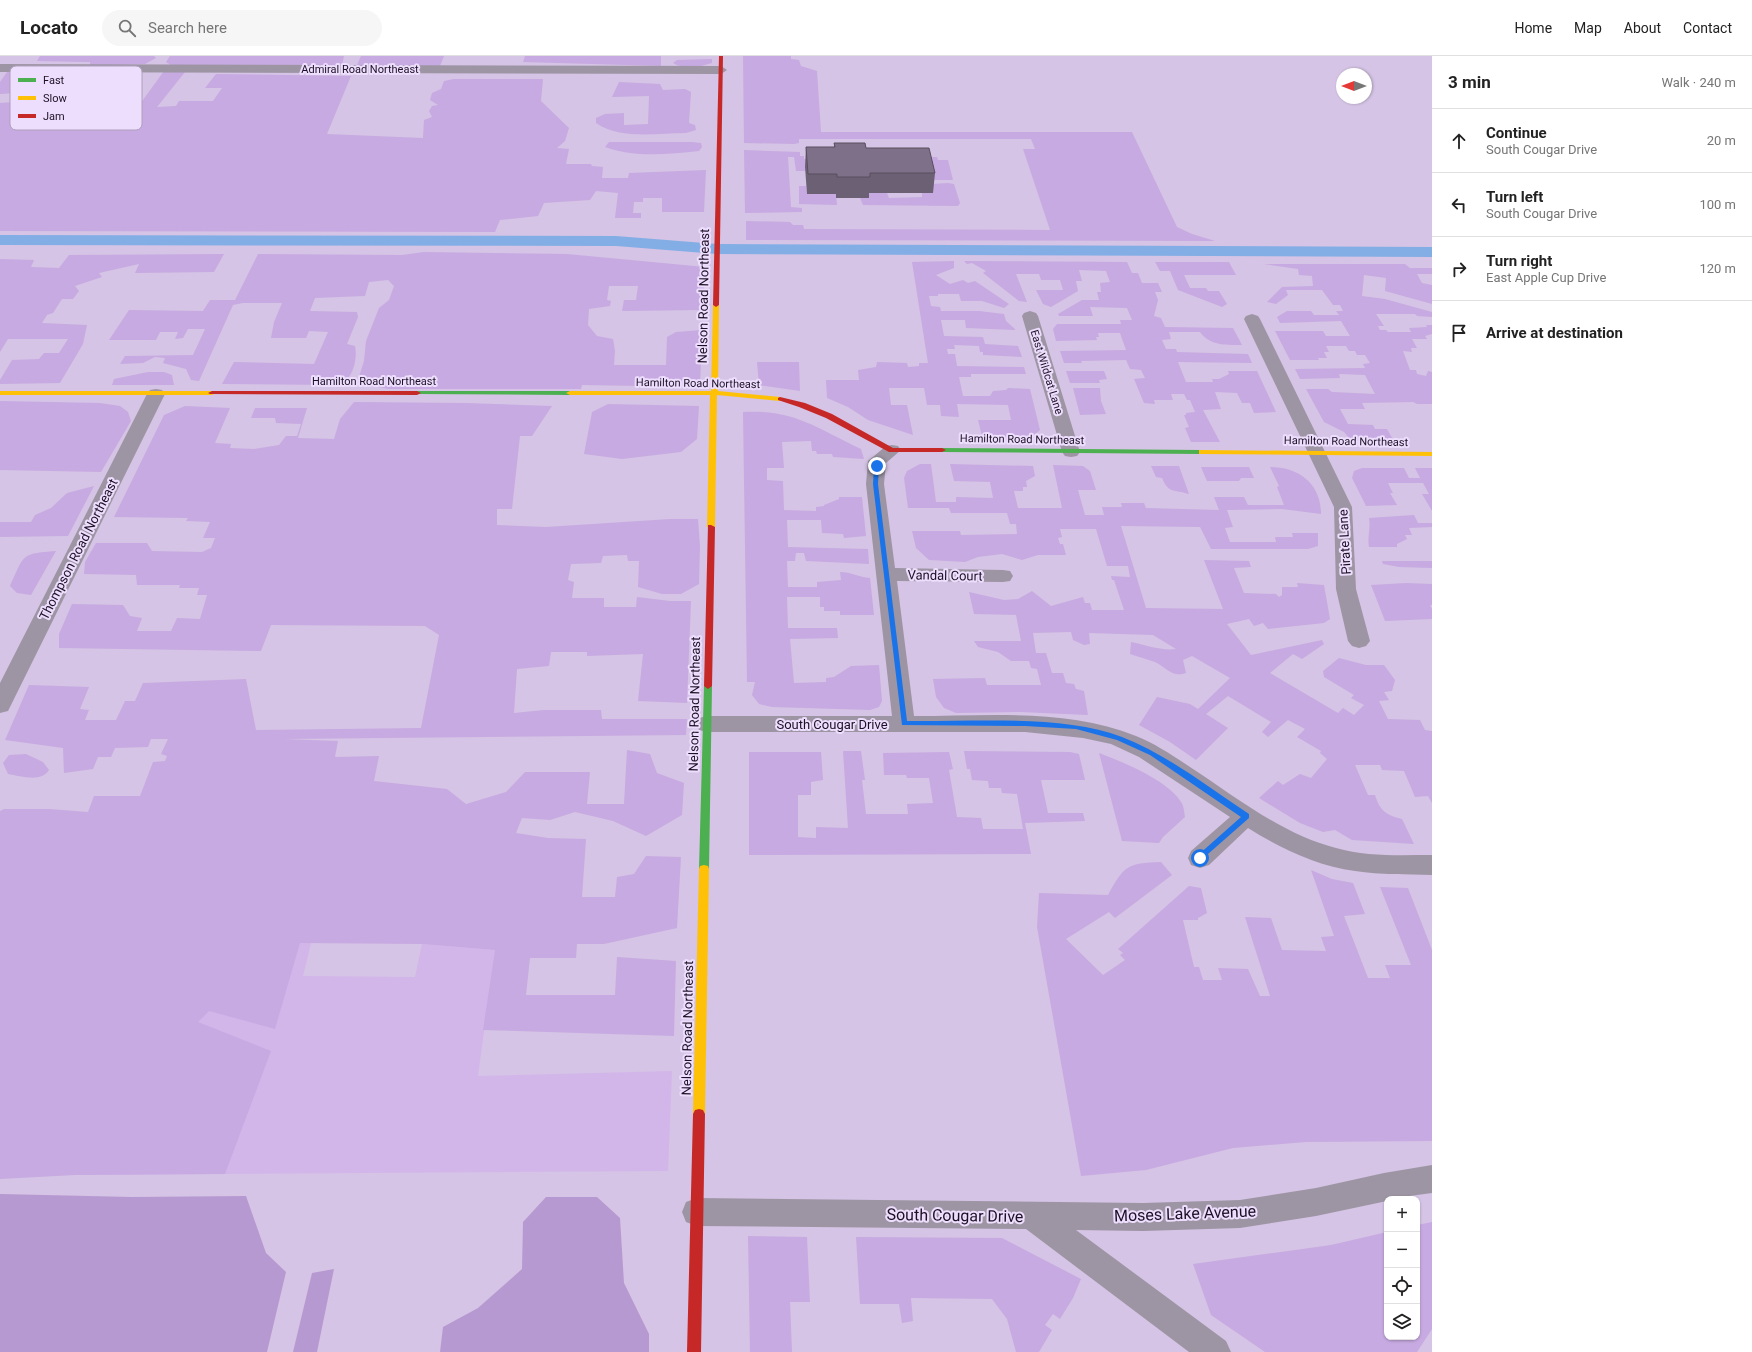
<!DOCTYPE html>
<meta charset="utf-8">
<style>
:root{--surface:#fff;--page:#f6f6f6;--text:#222;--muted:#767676;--line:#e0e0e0}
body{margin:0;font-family:Roboto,sans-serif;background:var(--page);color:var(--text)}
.controls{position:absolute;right:12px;bottom:12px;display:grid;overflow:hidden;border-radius:8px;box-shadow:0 1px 3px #0004}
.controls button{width:36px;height:36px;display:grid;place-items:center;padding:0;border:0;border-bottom:1px solid var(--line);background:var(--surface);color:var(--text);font:20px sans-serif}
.compass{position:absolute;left:1336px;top:12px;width:36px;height:36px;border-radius:50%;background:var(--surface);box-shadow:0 1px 3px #0004;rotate:270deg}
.stop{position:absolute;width:12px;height:12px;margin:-9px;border:3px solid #1a73e8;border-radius:50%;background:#fff}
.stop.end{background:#1a73e8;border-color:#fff;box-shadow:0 1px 4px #0008}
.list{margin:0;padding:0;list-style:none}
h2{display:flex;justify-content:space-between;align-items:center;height:52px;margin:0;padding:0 16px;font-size:17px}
h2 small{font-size:13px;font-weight:400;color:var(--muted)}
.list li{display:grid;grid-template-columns:26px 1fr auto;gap:12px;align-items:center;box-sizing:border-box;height:64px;padding:0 16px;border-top:1px solid var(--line)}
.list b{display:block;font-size:15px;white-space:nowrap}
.list p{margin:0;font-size:13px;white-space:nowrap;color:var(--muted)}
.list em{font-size:13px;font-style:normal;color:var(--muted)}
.icon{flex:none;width:22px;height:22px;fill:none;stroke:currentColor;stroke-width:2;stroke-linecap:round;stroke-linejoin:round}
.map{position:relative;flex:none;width:1432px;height:1296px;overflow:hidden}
header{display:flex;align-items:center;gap:24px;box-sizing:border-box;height:56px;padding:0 20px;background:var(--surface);border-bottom:1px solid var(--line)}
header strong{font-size:19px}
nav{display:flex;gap:22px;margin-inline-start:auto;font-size:14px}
.search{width:280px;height:36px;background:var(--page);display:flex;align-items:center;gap:10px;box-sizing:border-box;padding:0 14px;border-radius:22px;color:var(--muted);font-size:15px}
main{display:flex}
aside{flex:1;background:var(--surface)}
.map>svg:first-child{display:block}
.built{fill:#d2b6ea}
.green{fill:#c7aae1}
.forest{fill:#b799d1}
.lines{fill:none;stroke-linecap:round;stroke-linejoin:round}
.canal{fill:#83aee5;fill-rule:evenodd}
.street{fill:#9d95a4;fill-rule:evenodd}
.fast{fill:#4caf50;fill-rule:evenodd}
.slow{fill:#ffc107;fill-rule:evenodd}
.jam{fill:#c62828;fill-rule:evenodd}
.wall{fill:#6c6075}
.building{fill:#7d7088;stroke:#584e5f}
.route{fill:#1a73e8}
.labels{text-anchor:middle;stroke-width:4;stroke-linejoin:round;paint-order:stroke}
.far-street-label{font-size:11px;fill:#1c1025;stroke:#eedefe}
.street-label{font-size:13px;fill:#1c1025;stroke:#eedefe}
.near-street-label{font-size:16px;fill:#1c1025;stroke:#eedefe}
.key{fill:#eedefe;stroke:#afa0bd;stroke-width:1}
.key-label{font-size:11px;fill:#1c1025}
</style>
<header>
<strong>Locato</strong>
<div class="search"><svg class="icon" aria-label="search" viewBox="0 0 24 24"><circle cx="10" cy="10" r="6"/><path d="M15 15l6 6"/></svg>Search here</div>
<nav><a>Home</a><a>Map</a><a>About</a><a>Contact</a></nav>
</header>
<main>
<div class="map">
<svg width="1432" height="1296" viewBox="0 0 1432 1296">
<rect width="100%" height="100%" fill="#d5c4e5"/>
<!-- built -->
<path class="built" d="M311 887 303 920 415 921 422 888 495 894 478 1020 672 1015 668 1115 75 1119 155 888Z"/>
<!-- green -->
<path class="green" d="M40 0H154L156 2 145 8 90 10V6L37 5Z
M170 0H344L342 9 172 10 166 6Z
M361 0H444L440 10 357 9Z
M525 0H661V10L523 6Z
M743 0H791V3L799 4 801 10 817 15 821 76H1132L1177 171 1192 178 1215 185 746 184V165L790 166 793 169H803L804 173 1050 174 1023 93H1035L1031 83H799V87L794 88 744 87Z
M712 3V7C700 11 684 14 673 7L677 4Z
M164 15 185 16 157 51 176 50 179 45H213L222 32H205L216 18 351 20 327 78 423 82 424 64 432 61 429 55 432 50 438 49 430 44 432 37 441 33 444 25 454 23H543L541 45 569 72 565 85 557 92 569 93 566 108H591L592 110 603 111 602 122H628L629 117 706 114 704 156H662V142H643V146H634L633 157H641V162H615L618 137 596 135 590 144 544 147 538 160 500 164 495 176 0 175V47L27 45 30 36 0 38V26L7 16 127 21 116 37 88 38 80 48H140Z
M619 26 660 28 663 34 685 33 691 36 689 67 695 69 696 74 686 77C656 77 621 84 596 67V62L605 58 624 57V69L648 68 649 40 612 41Z
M609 86H692L701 87 702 91 699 95C668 98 636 102 605 91Z
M744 94 800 96V100H804V103H813L805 115H796L794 101H788L791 151 802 152V156L745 157Z
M932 101H937L938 104H948L953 124H930L922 103H932Z
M948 127 954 128 960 147 958 150 863 149 860 142H869L868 137H887L889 142 922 141V137L931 128Z
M799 130H806L807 138H836L837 149 799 148Z
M424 196 567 198 705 211 703 254 622 255 624 244H636L638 230H609L607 244 611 245 610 250 589 253 588 269 597 280 613 283 615 295 614 309H666L667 281 676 276 702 274 700 331 582 329 581 333H389L357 327 364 305 366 285 379 252 389 244 394 230 388 224 369 226 365 240 315 242 310 255 357 256 358 261 347 288 355 290C357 299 355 314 348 322 346 325 340 327 337 329L222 328 234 306 314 308 328 276 309 275 306 282H271L274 266 282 247H243L233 249 199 325 191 324 186 313 163 307 165 302 155 301 143 307 120 308 125 300 193 299 205 273H188L183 282 175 283 178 276H160L156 284H109L129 254 203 255 210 244H235L258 198 402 199Z
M224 198 214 216 135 217 139 208 99 217 102 221 75 230 79 235 73 243H62L53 257 47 259 42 267 87 269 83 288 60 327 0 328V324L12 304 39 303 44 297H59L68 283H8L0 296V203L34 204 31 211 59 212 69 199Z
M954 205V212L936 219 950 228 963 224 968 227 975 225 1009 248 1004 252 982 245H961L959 238H938V240H929L931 250 940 251 941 255H979L1004 258 1006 265 1016 274 966 272 965 264H941L944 280 983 281 985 288 1018 290 1022 301 983 299V296H980L979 290 954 289 955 293H947L948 298H955L957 310 1024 311 1026 318H971V321H959L963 340H990L993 335 1006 334 1008 332 1030 333 1040 374 1028 385 983 384 978 364H1011L1008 349 957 348 959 361 941 360 940 349H927L924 332H889L891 349H907L913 379 868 364 848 351 827 342 826 324H859L858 314 876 311 877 306 907 307 908 311 919 310V307H928L912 206Z
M964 205 1127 206 1132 217H1138L1142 227H1158L1162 236H1155L1158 244 1154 260 1161 262 1165 271 1233 272 1242 289C1227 289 1210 290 1200 276H1169L1171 283 1162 284 1166 293H1176L1177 296 1248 298 1252 307 1178 306 1186 326H1213L1212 323H1219L1229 318 1228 315H1257L1276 356 1254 357 1250 347H1242L1237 337 1215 336 1221 353 1203 354 1220 386H1191L1185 372 1189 371 1184 359H1186V357L1195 356 1190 344H1187L1184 338H1171L1173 344H1154L1155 348 1144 347 1134 323 1145 322 1141 314 1130 313 1126 304 1081 305 1082 307H1064L1060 295 1126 294 1120 277H1098L1099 281H1096L1097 284 1056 285 1053 273 1057 268H1121L1120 264H1132L1127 252 1090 251 1093 260H1059L1058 258 1082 244H1099L1097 236H1101L1100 227 1110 226 1106 215 1079 214 1082 225H1076L1078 235 1051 251 1043 248 1036 234H1063L1060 224H1041L1039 218H1016L1027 246 1019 245 983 217 986 215 972 207 967 208Z
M1155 206H1229L1236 219H1184L1190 232H1206L1208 235H1219L1227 248 1222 251 1178 234 1170 215H1160Z
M1264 208H1405L1410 212H1432V218H1417L1422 227 1432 229V248L1385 235 1386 222 1364 219 1362 240 1385 243 1432 256V261L1417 260 1415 258H1376L1384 270H1378L1380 274H1386L1388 276H1411L1409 272 1427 271 1426 269H1432V278L1425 280 1427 283H1412L1417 292H1411L1412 296 1403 295 1410 314H1416L1417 318 1426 320 1428 315 1432 316V348H1417L1413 346 1362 347 1365 353H1340L1348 368 1373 369 1375 373H1387L1395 387 1352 385 1344 376 1324 366 1306 333H1328L1332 336 1375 338 1365 319 1339 318 1340 322 1300 323 1295 313 1365 312 1363 308 1370 307 1365 299H1357L1355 295H1349L1346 290H1326L1329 296H1324L1327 302H1318L1319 304H1290L1275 275H1323L1326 280H1350L1341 265 1280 267 1277 261 1287 255H1311L1314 259H1339L1336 255H1343L1340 249H1333L1322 234H1286L1288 239 1276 248 1267 246 1282 231 1313 230 1312 220 1299 219 1298 213Z
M757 306H799L800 335 759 329Z
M1066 315H1104L1107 323 1099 324 1100 327H1070Z
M148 316H164L172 319 174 329H112L114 323Z
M1073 332H1100L1101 345 1106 358 1080 359Z
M0 345 100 347 120 350 128 356 131 365 101 416 0 414Z
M354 346 466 347 552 350 532 380H520L512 453H497V469L546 471 670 463H698L700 490 699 528 681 538H662L638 531 639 505H628L627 499 603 500 601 507 571 508 568 524 574 526 572 542H604V551H636L637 541 670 545H691L687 647 638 645 643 598 587 600V596H551L549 610 517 613 514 657 544 654H601L602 663H687L686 679 284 683 338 685 335 701 379 700 374 725 447 733 466 748 506 736 525 716H590L587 748H624L627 694 650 698 657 717 684 727 682 759 646 780 613 765 575 756 550 764 522 762 516 777 548 782 586 783 582 841H615L617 821 634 818 646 800 681 801 677 872 604 888H577L576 902H530L526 939H615L617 901 676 905 674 980 483 974 495 894 422 888 300 887 275 973 209 955 198 966 271 995 225 1118 75 1119 0 1123V755L4 753H49L88 756 94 740H140L153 706 165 705 167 700 161 698 168 683H151L148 691 115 692 111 701H98L93 713 64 717 63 692 5 684 29 629 89 631 80 653 89 654 85 664H116L125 645H135L143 627 246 623 256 674 421 672 439 579 425 570 271 569 261 595 59 592V578L72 548 123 549 130 560 142 562 137 575H171L177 562 200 563 207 539H197L199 532H179L180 529H137L136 519 84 518 85 506 96 487H147L152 495 202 496 211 492 215 482H203L210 466 186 465 188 462 114 461 164 359 185 350 230 352 215 387 231 388 230 392 254 393 279 389 286 380H297L301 368 276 367 275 362H251L255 352H307L298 382 334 383 340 363Z
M608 348 699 350 697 383 681 396 622 403 584 398 592 356Z
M743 356C795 353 818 373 861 393L864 403 833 401 832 398H817L816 395H812L811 385 782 386 784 412H767V424L783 425 784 454 816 455V451L824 450V449L839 443V441H862L866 480 844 482 843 478 822 477 821 464H787L788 491 868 493 869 508 806 505 804 497H796L795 505H787L788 531H817V526L841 524 840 516C851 516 859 521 870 522L874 559H840V555H824V551H820V541H787L788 572H837L838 582 790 583 794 627 826 626V622L834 621 851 610 879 609 882 645 879 651 870 654 772 651 759 648 752 639 755 626H747Z
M920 408H931L936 446H956V441L993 442 990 426 954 425 950 408 1033 410 1035 420 1026 425 1027 431H1023V435H1014L1018 452H1062L1053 409 1083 410 1090 415 1096 434H1078L1085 459H1104L1102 451H1122L1121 447H1144L1146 452 1219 454 1214 441H1244L1248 449H1284L1277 431 1279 430 1270 411C1299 411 1321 428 1321 458L1282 453 1227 454 1233 471 1225 472 1230 486H1276L1275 481H1293L1292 477H1318V490L1308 493H1211L1200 471 1121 470 1146 552 1223 553 1204 504 1249 505 1251 511 1234 512 1244 537 1276 538 1279 541 1282 539V531H1298L1297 527 1324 529 1330 563 1324 567 1268 573 1263 567 1254 570 1249 563 1227 568 1251 599 1322 584 1324 588 1302 603 1293 598 1270 617 1338 657 1343 652 1354 659 1364 649 1351 642 1354 639 1324 621 1323 615 1339 602 1366 609H1384L1395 624 1392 635 1384 636 1389 644 1379 645 1388 663 1420 664 1425 674 1432 675V747L1428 740 1415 741 1404 715 1382 714 1380 709H1355L1368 739H1375C1380 755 1386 759 1402 763L1414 788 1352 784 1335 774 1323 776 1300 767 1259 742 1278 725 1283 729 1300 718 1311 722 1327 703 1320 697 1321 695 1297 681 1305 673 1288 664 1268 681 1262 676 1271 666 1228 640 1206 658 1228 672 1196 704 1170 686 1139 669 1157 641 1190 648 1198 653 1230 622 1192 600 1183 604 1186 617C1172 622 1166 611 1155 606 1147 603 1138 601 1130 598L1131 586C1146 589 1161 595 1176 593L1153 579 1089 577 1090 588 1084 589 1073 584 1071 576 1033 577 1036 597H1046L1052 617H1063L1066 627 1074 628 1076 633 1084 635 1088 659 1020 656 956 657 944 652 936 641 933 623 985 622 987 629H1041L1037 613 1031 612 1029 605H1011L998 596 978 591 974 585H1021L1016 559 974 558 969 536 1004 544 1018 543 1032 535 1051 550 1083 541 1085 547H1090L1092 554H1124L1114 524H1112L1111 520 1130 521 1128 510H1107L1096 473H1060L1062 481 1058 482 1060 488H1063L1066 499H1038L1022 504 1002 498 978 501 965 506 929 504 916 492 912 475H960L961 479 1017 478 1016 468H1010L1007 457H951L949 452H908L904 422 907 415Z
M1151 410H1179L1189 438C1173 433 1169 438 1162 422L1156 421Z
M1201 411H1249L1254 422H1241L1239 425H1207Z
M1362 412H1404L1409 422H1420L1415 412H1432V455L1422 438H1429L1423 427H1388L1393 437H1390L1397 449 1366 450 1352 422 1354 415Z
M94 430 68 480 0 481V466H31L35 459 51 452 67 437Z
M1414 459 1418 467H1432V471L1409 472 1412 479H1405L1407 483 1397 488V491H1369C1367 482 1371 472 1369 462Z
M56 495 31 539 17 537 10 530C25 498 20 498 56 495Z
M1382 505H1432V512L1399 511 1383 508Z
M1406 527 1432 528V549H1430L1432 553V563L1385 565 1371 529Z
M843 695H861L865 724H862L866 758H908L907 748 933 747 929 722H907L906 719H884L883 697 949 696 953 713 949 714 957 761 981 762 983 773H1023L1017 738 1002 737 1001 732H989L988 725 972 724 970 713H967L964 695 1070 696 1079 698 1085 724H1041L1048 757H1083L1085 765 1025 767 1031 798 749 799V696H821L823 724 811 726V739H798V781L816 782V771L848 772Z
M1099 697C1121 705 1169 725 1181 746 1184 750 1184 756 1185 761L1163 781 1159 787 1122 785Z
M26 698 43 706 49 714C41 727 21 720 8 718L3 707 9 699Z
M1161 806 1172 819 1115 862 1109 856 1066 883 1103 919 1125 904 1120 899 1123 897 1118 893 1189 830 1201 832 1207 857 1198 862V864H1183L1194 911H1199L1203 924H1222L1218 912 1248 913 1260 940H1270L1245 861 1271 862 1282 894 1326 895 1321 881 1334 880 1311 814 1332 823 1353 827 1365 858 1344 860 1368 922H1390L1385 909H1411L1380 831 1408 832 1432 894V1085L1306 1086 1233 1092 1146 1114 1081 1120 1037 871 1039 837 1108 839C1124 810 1127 807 1161 806Z
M1432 1166V1273L1417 1296H1265L1211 1259 1193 1208 1331 1189 1387 1176V1281H1417V1169Z
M748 1180 807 1181 810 1246H790L792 1296H750Z
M856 1181 1002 1182 1081 1223 1073 1242 1060 1263 1053 1258 1045 1269 1052 1274 1039 1296H1016L1007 1263 992 1243 911 1242 913 1265 902 1267 899 1248H860Z"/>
<!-- forest -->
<path class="forest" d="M0 1138 132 1141 246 1140 266 1197 286 1216 267 1296H0Z
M546 1141H597L620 1162 624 1227 649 1278V1296H440L443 1271 478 1252 522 1213 523 1166Z
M334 1213 317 1296H293L312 1217Z"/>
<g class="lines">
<!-- canal -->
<path class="canal" d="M0 179 616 180 717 188 1432 191V201L717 198 616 190 0 189Z"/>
<!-- street -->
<path class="street" d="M0 8 721 10 727 14 721 18 0 16Z
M1030 255 1036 257 1038 260 1080 396 1077 400 1071 401 1065 400 1062 396 1022 260 1024 257Z
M1252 258 1258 260 1260 263 1352 451 1356 533 1370 585 1366 590 1359 592 1352 590 1348 585 1336 533 1334 451 1244 263 1246 260Z
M156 333 162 334 165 338 11 649 8 655 0 657V627L147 338 150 334Z
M892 389 898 390 901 394 886 407 884 428 895 512 1003 514 1010 515 1013 520 1010 525 1003 526 897 525 914 660C987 660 1067 652 1136 680 1156 688 1175 701 1193 713 1237 742 1284 779 1336 792 1367 801 1400 799 1432 799V819C1407 818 1381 819 1355 815 1317 810 1280 792 1248 772L1209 809 1200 812 1191 809 1188 802 1191 795 1230 761 1139 701 1111 688 1083 682 1025 676H707L699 674 696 668 699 662 707 660H892L866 428 868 405 886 390Z
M1432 1109V1137L1387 1143V1145L1316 1160 1240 1172 1143 1175 1076 1174 1226 1285 1231 1296H1189L1026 1173 697 1170 686 1166 682 1156 686 1146 697 1142 1143 1147 1240 1144 1316 1132 1384 1117Z"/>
<!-- fast -->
<path class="fast" d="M417 335H570L574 337 570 339 415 338 413 337Z
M939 392 1202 394 1206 396 1202 398 942 396H939Z
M708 627 712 630 709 813 708 816 704 817 700 816 699 813 704 630Z"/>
<!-- slow -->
<path class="slow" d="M716 247 719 249 718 335 780 341 784 343 780 345 717 339 715 471 711 473 707 471 710 339H570L566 337 570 335H711L713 249Z
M0 335H212L216 337 212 339H0Z
M1199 394 1432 396V400L1202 398H1199Z
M704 809 708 810 709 813 705 1058 703 1062 699 1063 695 1062 693 1058 699 813 700 810Z"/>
<!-- jam -->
<path class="jam" d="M719 0H723L719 249 716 251 713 249Z
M212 335H417L421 337 417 339 210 338 208 337Z
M780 341 805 347 832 358 893 392H942L946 394 942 396H889L826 362 799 351 778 344V342Z
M708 469H711L715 471 712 630 708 633 704 630Z
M699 1053 703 1054 705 1058 701 1296H687L693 1058 695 1054Z"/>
</g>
<!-- wall -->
<path class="wall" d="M834 87 866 92 935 117 933 137H869V142H836V138H807L805 111 806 91H834Z"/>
<!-- building -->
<path class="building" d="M834 87H865L866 92H929L935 117H870V121H837V118H808L806 91H835Z"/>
<!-- route -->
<path class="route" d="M877 409 879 410 878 428 907 665C971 666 1063 658 1122 681 1168 699 1208 731 1249 758V762L1200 805 1197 804V800L1241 761 1150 699 1117 684 1076 673 1025 670 902 669 873 428 874 410Z"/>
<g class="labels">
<!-- far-street labels -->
<g class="far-street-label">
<text x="360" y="17">Admiral Road Northeast</text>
<text transform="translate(1047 316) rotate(73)" y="4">East Wildcat Lane</text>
<text x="374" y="329">Hamilton Road Northeast</text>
<text transform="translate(698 327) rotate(1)" y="4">Hamilton Road Northeast</text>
<text transform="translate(1022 383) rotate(1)" y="4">Hamilton Road Northeast</text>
<text transform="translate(1346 385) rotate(1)" y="4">Hamilton Road Northeast</text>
</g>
<!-- street labels -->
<g class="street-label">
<text transform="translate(703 240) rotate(-89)" y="5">Nelson Road Northeast</text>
<text transform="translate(1344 486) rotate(-93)" y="5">Pirate Lane</text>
<text transform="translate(78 493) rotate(-63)" y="5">Thompson Road Northeast</text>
<text transform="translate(945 519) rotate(1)" y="5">Vandal Court</text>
<text transform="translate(694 648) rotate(-89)" y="5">Nelson Road Northeast</text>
<text x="832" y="673">South Cougar Drive</text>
<text transform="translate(687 972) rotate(-89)" y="5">Nelson Road Northeast</text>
</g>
<!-- near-street labels -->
<g class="near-street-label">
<text transform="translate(1185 1157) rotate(-2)" y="6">Moses Lake Avenue</text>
<text transform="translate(955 1159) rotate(1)" y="6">South Cougar Drive</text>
</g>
</g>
<!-- legend -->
<rect x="10" y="10" width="132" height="64" rx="6" class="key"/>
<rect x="18" y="22" width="18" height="4" fill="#4caf50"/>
<rect x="18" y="40" width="18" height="4" fill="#ffc107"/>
<rect x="18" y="58" width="18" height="4" fill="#c62828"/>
<g class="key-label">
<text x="43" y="28">Fast</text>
<text x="43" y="46">Slow</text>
<text x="43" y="64">Jam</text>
</g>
</svg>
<div class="controls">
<button>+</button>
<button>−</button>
<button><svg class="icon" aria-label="locate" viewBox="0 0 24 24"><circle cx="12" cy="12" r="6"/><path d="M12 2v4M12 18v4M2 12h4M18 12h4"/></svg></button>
<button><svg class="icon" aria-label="layers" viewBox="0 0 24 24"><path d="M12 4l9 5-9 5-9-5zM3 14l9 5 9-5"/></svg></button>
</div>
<svg class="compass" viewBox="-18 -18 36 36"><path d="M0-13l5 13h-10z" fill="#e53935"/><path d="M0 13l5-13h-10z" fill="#767676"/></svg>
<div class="stop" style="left:1200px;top:802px"></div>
<div class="stop end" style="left:877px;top:410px"></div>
</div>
<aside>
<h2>3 min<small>Walk · 240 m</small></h2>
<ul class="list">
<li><svg class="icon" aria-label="ahead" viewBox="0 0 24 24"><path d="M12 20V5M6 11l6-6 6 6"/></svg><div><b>Continue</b><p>South Cougar Drive</p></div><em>20 m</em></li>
<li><svg class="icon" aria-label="left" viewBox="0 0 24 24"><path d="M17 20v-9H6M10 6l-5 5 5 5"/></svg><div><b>Turn left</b><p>South Cougar Drive</p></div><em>100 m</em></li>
<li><svg class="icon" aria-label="right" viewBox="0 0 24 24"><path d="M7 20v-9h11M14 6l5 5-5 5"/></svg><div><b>Turn right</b><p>East Apple Cup Drive</p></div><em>120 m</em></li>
<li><svg class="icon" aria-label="arrive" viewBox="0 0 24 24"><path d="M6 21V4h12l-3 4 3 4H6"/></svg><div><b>Arrive at destination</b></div></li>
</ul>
</aside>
</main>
